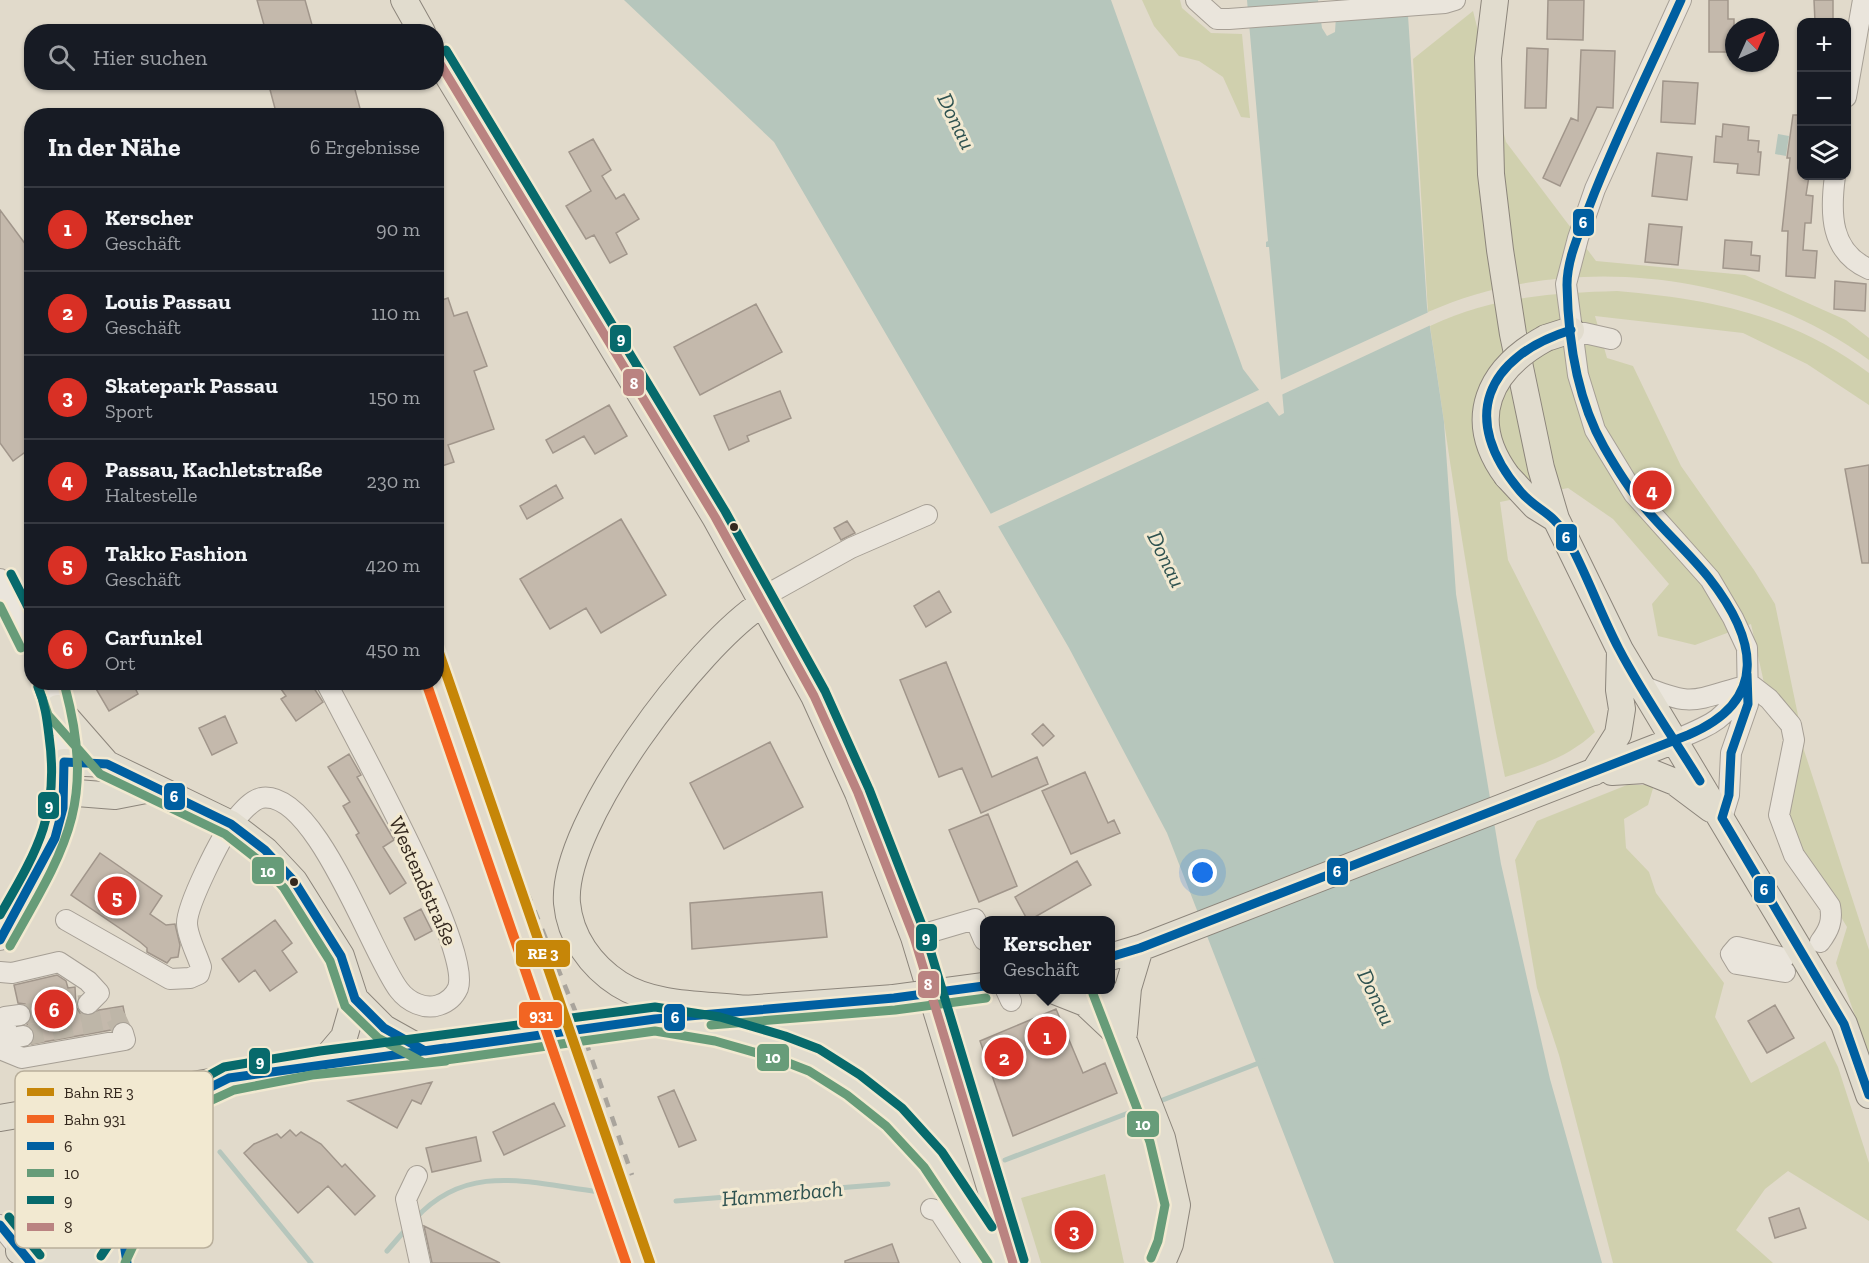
<!DOCTYPE html>
<html lang="de">
<meta charset="utf-8">
<style>
:root{--surface:#171b24;--page:#242831;--text:#f1f3f6;--muted:#9ea1a6;--line:#363941;--accent:#d93025}
body{margin:0;font-family:"Zilla Slab",serif;background:var(--page);color:var(--text)}
.controls{position:absolute;right:18px;top:18px;display:grid;overflow:hidden;border-radius:12px;box-shadow:0 2px 4px #0004}
.controls button{width:54px;height:54px;display:grid;place-items:center;padding:0;border:0;border-bottom:2px solid var(--line);background:var(--surface);color:var(--text);font:30px sans-serif}
.compass{position:absolute;left:1725px;top:18px;width:54px;height:54px;border-radius:50%;background:var(--surface);box-shadow:0 2px 4px #0004;rotate:45deg}
.you{position:absolute;left:1203px;top:873px;width:21px;height:21px;margin:-15px;border:4px solid #fff;border-radius:50%;background:#1a73e8;box-shadow:0 0 0 9px #1a73e833}
.badge{display:grid;place-items:center;width:39px;height:39px;border-radius:50%;background:var(--accent);color:#fff;font-size:20px;font-weight:700}
.pin{position:absolute;translate:-50% -50%;border:3px solid #fff;box-shadow:0 2px 6px #0006}
.popup{position:absolute;left:980px;top:916px;width:135px;height:78px;box-sizing:border-box;display:grid;place-content:center;border-radius:12px;background:var(--surface);filter:drop-shadow(0 2px 4px #0005);font-size:20px;white-space:nowrap;color:var(--muted)}
.popup b{font-size:22px;color:var(--text)}
.popup::after{content:'';position:absolute;left:50%;top:100%;margin-left:-12px;border:12px solid transparent;border-top-color:var(--surface)}
.list{margin:0;padding:0;list-style:none}
h2{display:flex;justify-content:space-between;align-items:center;height:78px;margin:0;padding:0 24px;font-size:26px}
h2 small{font-size:20px;font-weight:400;color:var(--muted)}
.list li{display:grid;grid-template-columns:39px 1fr auto;gap:18px;align-items:center;box-sizing:border-box;height:84px;padding:0 24px;border-top:2px solid var(--line)}
.list b{display:block;font-size:22px;white-space:nowrap}
.list p{margin:0;font-size:20px;white-space:nowrap;color:var(--muted)}
.list em{font-size:20px;font-style:normal;color:var(--muted)}
.icon{flex:none;width:33px;height:33px;fill:none;stroke:currentColor;stroke-width:2;stroke-linecap:round;stroke-linejoin:round}
.map{position:relative;flex:none;width:1869px;height:1263px;overflow:hidden}
.search{position:absolute;background:var(--surface);box-shadow:0 2px 4px #0004;left:24px;top:24px;width:420px;height:66px;display:flex;align-items:center;gap:15px;box-sizing:border-box;padding:0 21px;border-radius:24px;color:var(--muted);font-size:22px}
.panel{position:absolute;background:var(--surface);box-shadow:0 2px 4px #0004;left:24px;top:108px;width:420px;height:582px;border-radius:24px}
.map>svg:first-child{display:block}
.green{fill:#d0d0ae}
.water{fill:#b6c6bc}
.pier{fill:#e1dacb}
.lines{fill:none;stroke-linecap:round;stroke-linejoin:round}
.stream{stroke:#b6c6bc;stroke-width:5}
.building{fill:#c4b9ac;stroke:#a1968b;stroke-width:1.5}
.minor-tunnel{stroke:#beb6a8;stroke-width:20;stroke-dasharray:20 10;stroke-linecap:butt}
.minor-casing{stroke:#a69f95;stroke-width:22}
.major-casing{stroke:#8c857b;stroke-width:28}
.minor{stroke:#eae5dc;stroke-width:20}
.major{stroke:#e1dcce;stroke-width:26}
.rail{stroke:#a9a49c;stroke-width:4.5;stroke-dasharray:10 10;stroke-linecap:butt}
.major-bridge-casing{stroke:#8c857b;stroke-width:28;stroke-linecap:butt}
.major-bridge{stroke:#e1dcce;stroke-width:26}
.bus-1-casing{stroke:#f2e9d1;stroke-width:14}
.bus-2-casing{stroke:#f2e9d1;stroke-width:14}
.bus-3-casing{stroke:#f2e9d1;stroke-width:14}
.bus-4-casing{stroke:#f2e9d1;stroke-width:14}
.bus-1{stroke:#005fa1;stroke-width:9}
.bus-2{stroke:#679c79;stroke-width:9}
.bus-3{stroke:#076a6c;stroke-width:9}
.bus-4{stroke:#ba8381;stroke-width:9}
.rail-1-casing{stroke:#f2e9d1;stroke-width:15}
.rail-2-casing{stroke:#f2e9d1;stroke-width:15}
.rail-1{stroke:#c68608;stroke-width:10}
.rail-2{stroke:#f26522;stroke-width:10}
.bus-dot{fill:#34281e;stroke:#f2e9d1;stroke-width:2}
.labels{text-anchor:middle;stroke-width:6;stroke-linejoin:round;paint-order:stroke}
.street-label{font-size:21px;fill:#34281e;stroke:#f2e9d1}
.water-label{font-size:22px;font-style:italic;fill:#2e5250;stroke:#f2e9d1}
.key{fill:#f2e9d1;stroke:#b9af9b;stroke-width:1.5}
.key-label{font-size:16px;fill:#34281e}
.line-badge{stroke:#f2e9d1;stroke-width:2}
.badge-label{font-size:16px;text-anchor:middle;font-weight:bold;fill:#fff}
</style>
<div class="map">
<svg width="1869" height="1263" viewBox="0 0 1869 1263">
<rect width="100%" height="100%" fill="#e1dacb"/>
<!-- green -->
<path class="green" d="M1142 0H1180L1182 8 1211 33 1242 34 1250 118 1241 117 1223 77 1199 61 1179 56 1154 26Z
M1473 11 1506 142 1596 261 1745 275 1846 320 1869 338V360C1749 270 1565 251 1428 312L1413 59Z
M1617 291C1710 299 1793 315 1869 373V405L1807 364 1743 333 1595 316 1607 358 1633 366 1681 466 1754 570 1775 604 1800 725 1764 683 1751 624 1695 645 1658 636 1652 604 1669 584 1613 519 1568 488 1500 502 1508 560 1595 732C1569 757 1539 766 1505 777 1474 628 1452 477 1430 326 1490 297 1552 293 1617 291Z
M1800 738 1869 950V1054L1836 963 1847 927 1782 820Z
M1627 785H1654L1648 805 1624 819 1626 848 1649 872 1656 893 1724 983 1715 1017 1751 1083 1825 1041 1838 1067 1869 1163V1221L1788 1171 1765 1189 1736 1230 1773 1263H1613L1559 1055 1537 988 1515 860 1537 821Z
M1105 1174 1124 1263H1041L1021 1198Z"/>
<!-- water -->
<path class="water" d="M624 0H1111L1243 369 1279 416 1284 413 1269 247H1266V242L1268 241 1247 0H1318L1322 28 1327 36 1335 32 1337 0H1407L1427 307 1444 422 1456 594 1501 864 1550 1079 1602 1263H1334L1167 833 1069 648 774 142Z
M1778 134 1789 136 1786 156 1775 154Z"/>
<!-- pier -->
<path class="pier" d="M1431 311 1433 324 1279 396 1278 381Z
M1261 389 1269 401 995 528 988 515Z"/>
<g class="lines">
<!-- stream -->
<path class="stream" d="M1155 1103 1264 1061
M220 1152 311 1263
M1005 1160 1144 1107
M676 1201 888 1184
M415 1219C468 1160 532 1184 601 1192
M387 1251 407 1228"/>
</g>
<!-- building -->
<path class="building" d="M257 0H305L314 32H266Z
M1548 0H1584L1583 40 1547 39Z
M1709 0H1728V19H1734V52H1709Z
M1814 0H1833V22H1815Z
M1527 48 1548 49 1546 108H1525Z
M1581 50 1615 51 1613 108 1597 107 1560 186 1543 178 1571 118 1578 121Z
M1663 81 1698 83 1695 124 1661 122Z
M268 82H353L362 116H277Z
M1793 115H1802V176H1809L1806 195 1813 196 1811 223H1805L1803 250 1817 251 1815 278 1786 276 1788 231H1782L1790 158H1787Z
M1723 124 1749 127 1748 140 1759 141 1758 152H1761L1759 175 1737 173 1738 164 1714 162 1716 136 1722 137Z
M593 139 611 170 602 176 616 199 624 194 639 219 616 233 627 254 610 263 594 235 586 239 566 206 591 191 569 152Z
M1657 153 1692 157 1687 200 1652 196Z
M0 210 32 253V447L13 461 0 443Z
M1649 224 1682 227 1678 265 1645 262Z
M1725 240 1752 242 1751 255 1760 256 1759 271 1723 268Z
M1835 281 1866 284 1865 311 1834 309Z
M448 298 454 316 467 312 487 366 474 371 494 429 448 445 454 462 436 468V302Z
M756 304 782 352 700 395 674 347Z
M780 391 791 418 747 436 749 441 729 450 714 416Z
M609 405 627 436 595 454 584 436 553 453 546 440Z
M1869 465V563H1862L1845 469Z
M556 485 563 498 527 519 520 506Z
M621 519 666 595 601 633 586 608 550 629 520 579Z
M847 521 855 533 841 540 834 528Z
M939 591 951 612 926 627 914 606Z
M946 662 992 777 1037 757 1048 784 981 813 962 768 939 777 900 680Z
M92 682H132L138 694 109 711Z
M276 682H310L323 702 296 721 281 699 286 696Z
M225 716 237 743 212 755 199 728Z
M1043 724 1054 736 1043 746 1032 734Z
M770 742 803 807 724 849 690 783Z
M349 754 361 775 357 777 394 840 383 847 406 883 390 894 356 835 359 833 343 806 350 802 328 767Z
M1085 772 1108 823 1114 820 1120 833 1071 854 1042 791Z
M988 814 1017 886 979 902 949 830Z
M100 853 162 896 150 914 166 925 175 924 180 945 178 957 171 958 167 963 147 952V948L140 942 71 895Z
M1077 861 1091 885 1028 921 1015 897Z
M822 892 827 937 692 949 690 903Z
M421 909 432 931 415 940 404 918Z
M275 920 292 943 282 951 297 972 270 991 255 970 239 982 222 959Z
M57 975 66 981 68 988 75 987 76 1007 80 1013 91 1016 99 1010 123 1006 126 1021 115 1024 111 1030 32 1044 35 1033 27 1025 32 1013 25 1004 18 1003 14 985Z
M1775 1005 1794 1038 1767 1053 1748 1021Z
M1056 1009 1083 1073 1105 1063 1117 1093 1013 1136 980 1041Z
M432 1082 421 1104 412 1100 397 1128 348 1101Z
M674 1090 696 1140 679 1147 658 1097Z
M554 1103 565 1126 504 1155 493 1132Z
M290 1130 296 1136 301 1132 321 1144 342 1167 345 1164 375 1196 355 1215 328 1186 298 1213 244 1153 254 1144 277 1134 281 1138Z
M476 1137 481 1161 432 1172 426 1148Z
M1799 1208 1806 1228 1775 1238 1769 1218Z
M424 1226 500 1263H432Z
M892 1244 899 1263H845V1261Z"/>
<g class="lines">
<!-- minor-tunnel -->
<path class="minor-tunnel" d="M20 1015 88 1004
M23 1036 116 1018 123 1033"/>
<defs>
<path id="minor" d="M1196 0 1217 19H1229L1445 3 1455 0
M1681 0 1595 189 1578 238 1566 284 1578 375 1595 430 1634 494 1710 579 1733 618 1747 648 1748 704 1731 753 1729 795 1722 818
M1846 97 1863 0
M1835 176C1830 213 1830 252 1869 269
M1571 330 1611 339
M0 579 32 643
M761 598 851 548 927 515
M1747 682 1769 699 1791 725 1794 740 1779 815 1794 855 1830 906C1833 921 1829 930 1820 942
M1640 685C1692 707 1692 701 1744 686
M1675 740C1711 725 1726 720 1745 684
M66 920 170 979 190 978 199 974 201 967C197 954 187 936 187 923 187 905 221 836 234 821 241 813 250 801 261 798 316 788 372 956 399 990 408 1002 425 1010 439 1005 448 1002 454 997 458 988 472 947 351 731 326 682
M914 937 975 919 984 940
M0 940C20 903 46 865 59 824 67 798 65 768 62 741 59 721 58 701 49 682
M1784 958 1737 947 1731 954 1737 964 1785 972
M0 972 12 973 59 962 88 981 99 993 88 1004
M1006 990 1011 1001
M20 1015 5 1017 7 1039 23 1036
M0 1049 22 1058 125 1040 123 1033
M417 1176 406 1199 420 1263
M931 1209 939 1211 973 1263
M0 1225 29 1261"/>
<path id="major" d="M404 0 422 32
M1495 0 1488 58 1491 174 1500 250 1513 334 1541 468 1556 519 1620 650 1844 1024 1869 1095
M436 56 715 517 814 696 858 793 914 937 1013 1263
M1546 338 1571 330
M1507 476 1535 506 1556 519
M58 708 107 764 231 824 265 850 294 881 341 956 355 999 384 1028 425 1051
M64 762 107 764
M1594 772 1618 734 1622 709 1619 690 1620 651
M1612 772 1645 770 1675 782 1711 809
M64 792 115 796 156 788
M1110 957 1140 948 1675 740
M1052 990 1085 1003 1118 1034
M1104 990 1162 1138 1177 1205 1170 1244 1162 1263
M747 1009C706 1004 655 1007 619 984 591 966 570 937 567 903 561 823 698 644 763 603
M730 1010 894 998
M655 1019C772 1038 856 1062 933 1160 958 1192 979 1229 1002 1263
M611 1025 670 1017
M1124 1033 1128 988 1140 948
M322 1063 344 1037 355 999
M73 1110C126 1121 126 1137 140 1185
M0 1118 322 1063 518 1038
M19 1251C67 1263 78 1263 124 1243
M111 1263 124 1243 140 1185 163 1126 175 1108 208 1089"/>
</defs>
<!-- minor casing -->
<use href="#minor" class="minor-casing"/>
<!-- major casing -->
<use href="#major" class="major-casing"/>
<!-- minor -->
<use href="#minor" class="minor"/>
<!-- major -->
<use href="#major" class="major"/>
<!-- rail -->
<path class="rail" d="M497 818 576 1013 632 1175"/>
<defs>
<path id="major-bridge" d="M1507 476C1465 419 1489 369 1546 338
M894 998 984 986
M518 1038 611 1025"/>
</defs>
<!-- major-bridge casing -->
<use href="#major-bridge" class="major-bridge-casing"/>
<!-- major-bridge -->
<use href="#major-bridge" class="major-bridge"/>
<defs>
<path id="bus-1" d="M1571 330C1485 357 1459 419 1520 491 1538 512 1553 511 1567 538 1587 574 1600 613 1619 649 1643 695 1673 737 1700 781
M1747 674 1748 704 1731 753 1729 795 1722 818 1844 1024 1869 1095
M0 940 55 838 63 808 64 762 107 764 231 824 265 850 294 881 341 956 355 999 384 1028 425 1051 655 1019 894 998 984 986
M1110 957 1140 948 1688 735C1771 700 1756 638 1709 578 1689 553 1665 532 1645 508 1629 489 1616 468 1604 447 1577 399 1568 340 1567 285 1567 258 1580 232 1589 207 1616 136 1650 69 1681 0
M0 1225 31 1263
M127 1263 124 1243 140 1185 163 1126 175 1108 189 1098 229 1078 445 1048"/>
<path id="bus-2" d="M0 606 21 648
M38 686 48 715 100 774 225 834 257 859 284 888 330 961 345 1006 378 1038 424 1063 655 1031 715 1041 778 1059 809 1071 847 1095 886 1126 924 1167 988 1263
M10 946C66 847 96 804 65 687
M1093 994 1150 1142 1165 1205 1158 1241 1151 1258
M711 1025 895 1010 986 998
M125 1263 138 1235 174 1132 184 1118 199 1106 234 1090 312 1075 446 1061"/>
<path id="bus-3" d="M446 50 725 511 825 691 869 789 925 933 1024 1260
M11 574 32 615
M0 915C37 851 60 814 49 736 47 719 45 703 38 687
M9 1217 40 1255
M101 1256 113 1238 129 1181 153 1119 168 1098 224 1067 320 1051 655 1007 720 1017 785 1036 819 1049 860 1075 902 1108 942 1152 992 1227"/>
<path id="bus-4" d="M436 57 715 517 814 696 858 793 914 937 1013 1263"/>
</defs>
<!-- bus-1 casing -->
<use href="#bus-1" class="bus-1-casing"/>
<!-- bus-2 casing -->
<use href="#bus-2" class="bus-2-casing"/>
<!-- bus-3 casing -->
<use href="#bus-3" class="bus-3-casing"/>
<!-- bus-4 casing -->
<use href="#bus-4" class="bus-4-casing"/>
<!-- bus-1 -->
<use href="#bus-1" class="bus-1"/>
<!-- bus-2 -->
<use href="#bus-2" class="bus-2"/>
<!-- bus-3 -->
<use href="#bus-3" class="bus-3"/>
<!-- bus-4 -->
<use href="#bus-4" class="bus-4"/>
<defs>
<path id="rail-1" d="M436 644 650 1263"/>
<path id="rail-2" d="M426 682 626 1263"/>
</defs>
<!-- rail-1 casing -->
<use href="#rail-1" class="rail-1-casing"/>
<!-- rail-2 casing -->
<use href="#rail-2" class="rail-2-casing"/>
<!-- rail-1 -->
<use href="#rail-1" class="rail-1"/>
<!-- rail-2 -->
<use href="#rail-2" class="rail-2"/>
</g>
<!-- markers -->
<g class="bus-dot">
<circle cx="734" cy="527" r="5"/>
<circle cx="294" cy="882" r="5"/>
</g>
<g class="labels">
<!-- street labels -->
<g class="street-label">
<text transform="translate(423 881) rotate(66)" y="7">Westendstraße</text>
</g>
<!-- water labels -->
<g class="water-label">
<text transform="translate(957 121) rotate(64)" y="8">Donau</text>
<text transform="translate(1167 559) rotate(64)" y="8">Donau</text>
<text transform="translate(1377 997) rotate(64)" y="8">Donau</text>
<text transform="translate(782 1193) rotate(-5)" y="8">Hammerbach</text>
</g>
</g>
<!-- legend -->
<rect x="15" y="1071" width="198" height="177" rx="9" class="key"/>
<rect x="27" y="1088" width="27" height="8" fill="#c68608"/>
<rect x="27" y="1115" width="27" height="8" fill="#f26522"/>
<rect x="27" y="1142" width="27" height="8" fill="#005fa1"/>
<rect x="27" y="1169" width="27" height="8" fill="#679c79"/>
<rect x="27" y="1196" width="27" height="8" fill="#076a6c"/>
<rect x="27" y="1223" width="27" height="8" fill="#ba8381"/>
<g class="key-label">
<text x="64" y="1098">Bahn RE 3</text>
<text x="64" y="1125">Bahn 931</text>
<text x="64" y="1152">6</text>
<text x="64" y="1179">10</text>
<text x="64" y="1206">9</text>
<text x="64" y="1233">8</text>
</g>
<g class="line-badge">
<rect x="1572" y="208" width="23" height="29" rx="6" fill="#005fa1"/>
<rect x="609" y="324" width="23" height="29" rx="6" fill="#076a6c"/>
<rect x="622" y="368" width="23" height="29" rx="6" fill="#ba8381"/>
<rect x="1555" y="523" width="23" height="29" rx="6" fill="#005fa1"/>
<rect x="163" y="782" width="23" height="29" rx="6" fill="#005fa1"/>
<rect x="37" y="791" width="23" height="29" rx="6" fill="#076a6c"/>
<rect x="251" y="856" width="34" height="29" rx="6" fill="#679c79"/>
<rect x="1326" y="857" width="23" height="29" rx="6" fill="#005fa1"/>
<rect x="1753" y="875" width="23" height="29" rx="6" fill="#005fa1"/>
<rect x="915" y="923" width="23" height="29" rx="6" fill="#076a6c"/>
<rect x="515" y="939" width="56" height="29" rx="6" fill="#c68608"/>
<rect x="917" y="970" width="23" height="29" rx="6" fill="#ba8381"/>
<rect x="518" y="1001" width="45" height="28" rx="6" fill="#f26522"/>
<rect x="663" y="1003" width="23" height="29" rx="6" fill="#005fa1"/>
<rect x="756" y="1043" width="34" height="29" rx="6" fill="#679c79"/>
<rect x="248" y="1047" width="23" height="28" rx="6" fill="#076a6c"/>
<rect x="1126" y="1110" width="34" height="28" rx="6" fill="#679c79"/>
</g>
<g class="badge-label">
<text x="1583" y="228">6</text>
<text x="621" y="344">9</text>
<text x="634" y="389">8</text>
<text x="1566" y="543">6</text>
<text x="174" y="802">6</text>
<text x="49" y="811">9</text>
<text x="268" y="877">10</text>
<text x="1337" y="877">6</text>
<text x="1764" y="895">6</text>
<text x="926" y="943">9</text>
<text x="543" y="959">RE 3</text>
<text x="928" y="990">8</text>
<text x="541" y="1021">931</text>
<text x="675" y="1023">6</text>
<text x="773" y="1063">10</text>
<text x="260" y="1067">9</text>
<text x="1143" y="1130">10</text>
</g>
</svg>
<div class="controls">
<button>+</button>
<button>−</button>
<button><svg class="icon" aria-label="layers" viewBox="0 0 24 24"><path d="M12 4l9 5-9 5-9-5zM3 14l9 5 9-5"/></svg></button>
</div>
<svg class="compass" viewBox="-18 -18 36 36"><path d="M0-13l5 13h-10z" fill="#e53935"/><path d="M0 13l5-13h-10z" fill="#9ea1a6"/></svg>
<div class="you"></div>
<div class="pin badge" style="left:1047px;top:1036px">1</div>
<div class="popup"><b>Kerscher</b>Geschäft</div>
<div class="pin badge" style="left:1004px;top:1057px">2</div>
<div class="pin badge" style="left:1074px;top:1230px">3</div>
<div class="pin badge" style="left:1652px;top:490px">4</div>
<div class="pin badge" style="left:117px;top:896px">5</div>
<div class="pin badge" style="left:54px;top:1009px">6</div>
<div class="search"><svg class="icon" aria-label="search" viewBox="0 0 24 24"><circle cx="10" cy="10" r="6"/><path d="M15 15l6 6"/></svg>Hier suchen</div>
<section class="panel">
<h2>In der Nähe<small>6 Ergebnisse</small></h2>
<ul class="list">
<li><span class="badge">1</span><div><b>Kerscher</b><p>Geschäft</p></div><em>90 m</em></li>
<li><span class="badge">2</span><div><b>Louis Passau</b><p>Geschäft</p></div><em>110 m</em></li>
<li><span class="badge">3</span><div><b>Skatepark Passau</b><p>Sport</p></div><em>150 m</em></li>
<li><span class="badge">4</span><div><b>Passau, Kachletstraße</b><p>Haltestelle</p></div><em>230 m</em></li>
<li><span class="badge">5</span><div><b>Takko Fashion</b><p>Geschäft</p></div><em>420 m</em></li>
<li><span class="badge">6</span><div><b>Carfunkel</b><p>Ort</p></div><em>450 m</em></li>
</ul>
</section>
</div>
